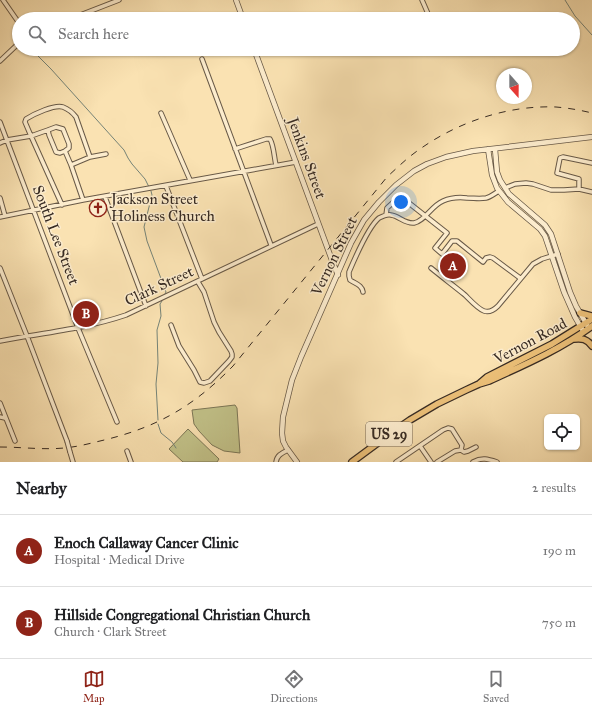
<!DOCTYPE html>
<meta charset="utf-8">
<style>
:root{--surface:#fff;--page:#f6f6f6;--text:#202124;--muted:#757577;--line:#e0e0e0;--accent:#8f2418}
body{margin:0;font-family:"IM FELL Great Primer",serif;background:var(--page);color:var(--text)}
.controls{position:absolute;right:12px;bottom:12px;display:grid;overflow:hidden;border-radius:6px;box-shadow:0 1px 3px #0004}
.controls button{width:36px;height:36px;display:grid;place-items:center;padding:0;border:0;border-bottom:1px solid var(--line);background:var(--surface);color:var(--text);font:20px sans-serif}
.compass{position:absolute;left:496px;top:68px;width:36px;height:36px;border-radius:50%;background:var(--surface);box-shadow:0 1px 3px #0004;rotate:159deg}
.you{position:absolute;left:401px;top:202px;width:14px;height:14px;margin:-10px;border:3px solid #fff;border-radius:50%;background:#1a73e8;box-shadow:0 0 0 6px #1a73e833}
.badge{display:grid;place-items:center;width:26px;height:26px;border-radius:50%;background:var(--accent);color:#fff;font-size:13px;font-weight:700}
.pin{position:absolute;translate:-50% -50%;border:2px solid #fff;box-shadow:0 1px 4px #0006}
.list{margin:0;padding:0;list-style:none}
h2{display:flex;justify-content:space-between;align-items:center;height:52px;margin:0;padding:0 16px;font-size:17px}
h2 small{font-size:13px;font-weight:400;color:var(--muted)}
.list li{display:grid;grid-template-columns:26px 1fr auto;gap:12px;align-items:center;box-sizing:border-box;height:72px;padding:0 16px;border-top:1px solid var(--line)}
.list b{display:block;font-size:15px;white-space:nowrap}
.list p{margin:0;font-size:13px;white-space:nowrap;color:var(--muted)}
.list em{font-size:13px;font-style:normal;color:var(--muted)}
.icon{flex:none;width:22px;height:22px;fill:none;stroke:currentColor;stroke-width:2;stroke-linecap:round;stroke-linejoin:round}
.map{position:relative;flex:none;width:592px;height:462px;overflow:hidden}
.search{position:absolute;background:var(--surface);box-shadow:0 1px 3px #0004;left:12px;right:12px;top:12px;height:44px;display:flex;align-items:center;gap:10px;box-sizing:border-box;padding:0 14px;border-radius:22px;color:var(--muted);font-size:15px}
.sheet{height:196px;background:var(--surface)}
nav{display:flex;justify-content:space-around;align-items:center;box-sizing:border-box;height:56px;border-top:1px solid var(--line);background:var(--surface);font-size:11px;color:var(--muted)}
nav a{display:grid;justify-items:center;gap:2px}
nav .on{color:var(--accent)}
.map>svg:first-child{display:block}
.green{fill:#c2c289;stroke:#7c7656}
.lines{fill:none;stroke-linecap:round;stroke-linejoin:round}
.stream{stroke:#758377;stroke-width:1}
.minor-casing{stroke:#685947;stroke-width:5.5}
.tertiary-casing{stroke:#685947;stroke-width:6}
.primary-casing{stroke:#372b23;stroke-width:8}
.minor{stroke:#fceccd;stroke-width:3.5}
.tertiary{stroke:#fceccd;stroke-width:4.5}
.primary{stroke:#edc179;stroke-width:5.5}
.rail{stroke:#372b23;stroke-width:1;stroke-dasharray:7 7;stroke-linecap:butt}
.minor-bridge-casing{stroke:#685947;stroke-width:5.5;stroke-linecap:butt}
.minor-bridge{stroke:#fceccd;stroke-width:3.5}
.labels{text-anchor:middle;stroke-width:3;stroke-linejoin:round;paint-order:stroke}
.shield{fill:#fceccd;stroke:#726556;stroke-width:1}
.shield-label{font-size:14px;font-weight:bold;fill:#372b23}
.street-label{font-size:15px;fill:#372b23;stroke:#fceccd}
.poi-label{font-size:15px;fill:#372b23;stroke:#fceccd;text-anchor:start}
</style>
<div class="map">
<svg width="592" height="462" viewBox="0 0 592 462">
<rect width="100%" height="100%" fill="#fae2b2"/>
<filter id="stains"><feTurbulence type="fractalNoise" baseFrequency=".005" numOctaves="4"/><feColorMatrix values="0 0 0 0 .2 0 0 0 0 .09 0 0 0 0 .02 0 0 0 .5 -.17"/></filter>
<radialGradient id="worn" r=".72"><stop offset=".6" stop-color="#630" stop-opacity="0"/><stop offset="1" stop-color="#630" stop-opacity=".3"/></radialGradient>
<!-- green -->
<path class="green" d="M235 405 237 408 240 453 224 451 212 445 199 431 194 424 192 410Z
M188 429 219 459 217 462H183L169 449Z"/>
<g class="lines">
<!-- stream -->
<path class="stream" d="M565 0 575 16 592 35
M31 49 51 69 114 139 124 150 128 158 132 164 145 179 149 187
M151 191 152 195 144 227 147 241 166 292 165 294
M158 420 156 384 158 363 157 330 161 316 160 304 162 301
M158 424 161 433 172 442 176 448"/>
<defs>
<path id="minor" d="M3 0 19 23
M422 0 429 16 433 19
M70 19 119 0
M202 59 271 245
M0 61 19 43
M161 113 190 180
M0 122 78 328 117 422
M0 143 7 140 31 136 48 130
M235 149 266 139H270C274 146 274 157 276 165
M65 151 60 153 56 152 49 135 48 130 56 127 63 129 69 144V148L65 151 71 165 83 200
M71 165 90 157 106 154
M166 186 202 279
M505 188 515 184 526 183 533 184 551 190H564L579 189 592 192
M579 189V179L557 173 560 158 563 157 592 163
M105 197 146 306
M0 198 5 216
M62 205 31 136 25 122 26 119C34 114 55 104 63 107 68 109 73 113 76 117L90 157
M386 215 387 208 400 196 447 233 435 248 442 254 452 241H457L483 262 486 258 490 257 493 258 520 278
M0 217 83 200 296 162
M0 268 27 336 67 441
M431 268C442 277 454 286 465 295 470 300 478 309 484 311 490 313 495 309 498 306L533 264 542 259 558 254
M363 292C362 285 356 284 350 280L349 276V272C355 258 368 227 379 218 383 216 387 214 391 215 399 216 405 224 414 223 425 221 431 206 443 201 450 198 459 197 467 198 474 198 479 199 486 198 491 197 495 193 499 191
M171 325 179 346 194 370 200 382 204 383 210 381 229 361 232 357V354L231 351 219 332 214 322 204 292 198 282
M0 341C42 333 85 329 126 315L318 224
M0 403 15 441
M0 417 5 418 6 419
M420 446 431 462
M127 451 131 462
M70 452 73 462
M276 462C277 455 282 453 288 450
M396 462 443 430 448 428 452 429 462 445 461 450
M437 462 455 451 461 450 464 452 468 451 476 447
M473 462C482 457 488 459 497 462"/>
<path id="tertiary" d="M236 0 243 19
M254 49 333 263 338 275
M488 149 492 175 497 188 508 202 540 229 545 236 564 292 575 317 582 329
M495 149 497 172 500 180 509 194 545 225 551 234 570 292 576 306 587 325
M297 462 286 447 283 441 282 433 283 417 292 380 301 357 351 243 364 220 379 202 396 185 414 171 427 164 446 157 473 151 592 137"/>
<path id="primary" d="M580 313 592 316
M574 339C582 338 587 339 592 346
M480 383 487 377 552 344 592 319
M352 462 394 431 410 420 437 404 466 390 479 384 489 381C524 365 561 349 592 326"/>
</defs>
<!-- minor casing -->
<use href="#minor" class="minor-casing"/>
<!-- tertiary casing -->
<use href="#tertiary" class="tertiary-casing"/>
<!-- primary casing -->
<use href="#primary" class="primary-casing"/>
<!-- minor -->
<use href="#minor" class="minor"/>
<!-- tertiary -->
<use href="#tertiary" class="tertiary"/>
<!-- primary -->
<use href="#primary" class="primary"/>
<!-- rail -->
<path class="rail" d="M0 447C21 447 43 450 64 448 76 447 88 444 100 441 156 428 193 407 233 366L387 177C398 167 408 157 420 149 458 122 508 105 556 107 568 108 580 110 592 113"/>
<defs>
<path id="minor-bridge" d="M67 441 70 452"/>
</defs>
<!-- minor-bridge casing -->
<use href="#minor-bridge" class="minor-bridge-casing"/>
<!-- minor-bridge -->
<use href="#minor-bridge" class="minor-bridge"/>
</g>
<!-- icons -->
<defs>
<symbol id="church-ring" viewBox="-11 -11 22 22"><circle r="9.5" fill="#fceccd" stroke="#8f2418" stroke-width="1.5"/><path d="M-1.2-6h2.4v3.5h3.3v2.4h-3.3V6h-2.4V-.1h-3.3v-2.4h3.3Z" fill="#8f2418"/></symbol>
</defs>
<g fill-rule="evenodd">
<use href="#church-ring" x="88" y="198" width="20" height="20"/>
</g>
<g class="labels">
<!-- shield labels -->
<rect class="shield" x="366" y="422" width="46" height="24" rx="3"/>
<g class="shield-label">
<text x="389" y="439">US 29</text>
</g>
<!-- street labels -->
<g class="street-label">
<text transform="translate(307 158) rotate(70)" y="5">Jenkins Street</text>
<text transform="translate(56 235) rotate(69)" y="5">South Lee Street</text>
<text transform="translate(334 256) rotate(-64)" y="5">Vernon Street</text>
<text transform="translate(159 286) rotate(-25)" y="5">Clark Street</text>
<text transform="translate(530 341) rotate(-28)" y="5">Vernon Road</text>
</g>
<!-- poi labels -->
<g class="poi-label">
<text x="111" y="204">Jackson Street<tspan x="111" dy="17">Holiness Church</tspan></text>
</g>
</g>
<rect width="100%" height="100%" filter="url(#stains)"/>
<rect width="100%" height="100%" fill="url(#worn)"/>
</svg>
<div class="controls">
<button><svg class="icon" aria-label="locate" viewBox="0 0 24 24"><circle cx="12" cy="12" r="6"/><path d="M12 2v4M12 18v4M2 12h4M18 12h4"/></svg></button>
</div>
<svg class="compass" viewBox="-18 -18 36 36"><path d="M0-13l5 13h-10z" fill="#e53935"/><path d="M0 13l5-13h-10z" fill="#757577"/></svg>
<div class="you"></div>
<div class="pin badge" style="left:453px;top:266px">A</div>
<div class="pin badge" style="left:86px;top:314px">B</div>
<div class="search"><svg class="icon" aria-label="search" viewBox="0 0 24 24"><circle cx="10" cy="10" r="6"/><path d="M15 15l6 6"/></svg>Search here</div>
</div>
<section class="sheet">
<h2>Nearby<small>2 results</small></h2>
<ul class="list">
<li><span class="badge">A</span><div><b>Enoch Callaway Cancer Clinic</b><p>Hospital · Medical Drive</p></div><em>190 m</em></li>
<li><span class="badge">B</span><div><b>Hillside Congregational Christian Church</b><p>Church · Clark Street</p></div><em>750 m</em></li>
</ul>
</section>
<nav>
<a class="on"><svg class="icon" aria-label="map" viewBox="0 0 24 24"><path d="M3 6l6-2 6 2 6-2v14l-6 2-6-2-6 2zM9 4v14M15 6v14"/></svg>Map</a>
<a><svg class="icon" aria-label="directions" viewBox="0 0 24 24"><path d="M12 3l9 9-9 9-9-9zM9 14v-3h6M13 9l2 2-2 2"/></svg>Directions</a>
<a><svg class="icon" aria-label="saved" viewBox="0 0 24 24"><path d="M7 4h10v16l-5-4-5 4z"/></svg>Saved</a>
</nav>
